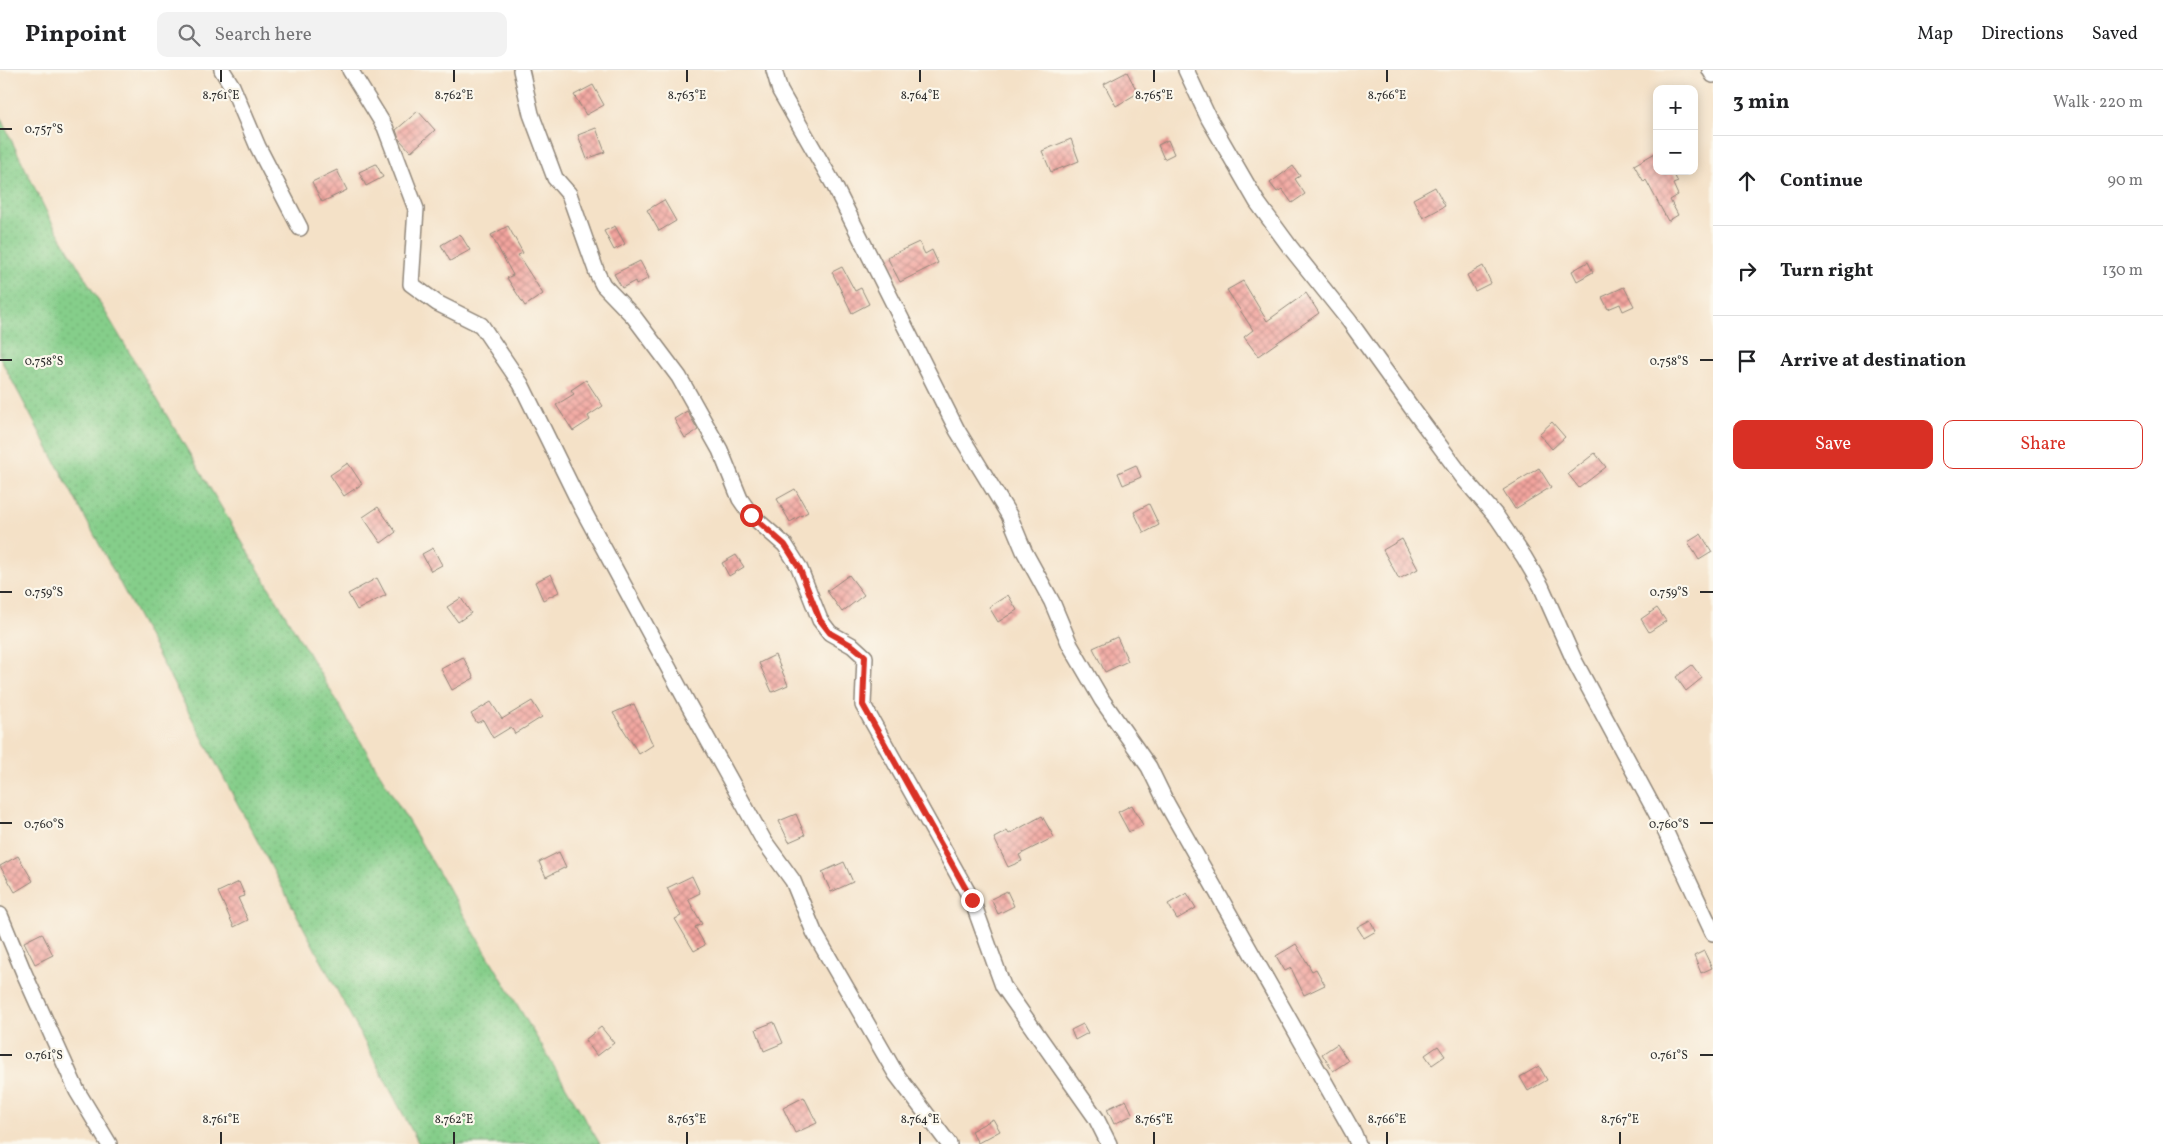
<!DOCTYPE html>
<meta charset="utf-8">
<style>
:root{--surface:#fff;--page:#f2f2f2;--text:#202124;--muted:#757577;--line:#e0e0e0;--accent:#d93025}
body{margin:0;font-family:Vollkorn,serif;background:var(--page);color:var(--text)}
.controls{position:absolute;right:15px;top:15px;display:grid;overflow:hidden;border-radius:10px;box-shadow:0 2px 12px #0003}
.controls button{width:45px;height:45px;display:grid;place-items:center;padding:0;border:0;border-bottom:1px solid var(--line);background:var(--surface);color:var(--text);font:25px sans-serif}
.stop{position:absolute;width:15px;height:15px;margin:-11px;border:4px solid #d93025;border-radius:50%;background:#fff}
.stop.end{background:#d93025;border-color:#fff;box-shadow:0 1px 5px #0008}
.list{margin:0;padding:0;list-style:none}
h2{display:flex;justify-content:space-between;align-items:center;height:65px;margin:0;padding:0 20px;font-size:21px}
h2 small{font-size:16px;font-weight:400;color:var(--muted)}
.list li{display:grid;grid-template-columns:32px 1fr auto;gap:15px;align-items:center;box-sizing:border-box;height:90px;padding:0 20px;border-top:1px solid var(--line)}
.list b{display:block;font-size:19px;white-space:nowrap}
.list em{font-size:16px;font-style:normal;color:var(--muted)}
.actions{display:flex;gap:10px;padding:15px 20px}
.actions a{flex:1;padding:11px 0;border:1px solid var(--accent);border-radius:10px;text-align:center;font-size:18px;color:var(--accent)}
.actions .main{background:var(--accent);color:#fff}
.icon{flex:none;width:28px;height:28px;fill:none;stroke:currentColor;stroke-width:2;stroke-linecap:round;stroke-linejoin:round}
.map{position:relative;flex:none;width:1713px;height:1074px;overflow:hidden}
header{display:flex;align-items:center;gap:30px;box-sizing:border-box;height:70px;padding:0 25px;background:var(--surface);border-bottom:1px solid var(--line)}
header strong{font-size:24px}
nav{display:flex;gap:28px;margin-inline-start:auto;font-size:18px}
.search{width:350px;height:45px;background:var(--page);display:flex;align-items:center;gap:12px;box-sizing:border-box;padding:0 18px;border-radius:10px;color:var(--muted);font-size:19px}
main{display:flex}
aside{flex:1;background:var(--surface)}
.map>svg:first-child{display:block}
.grass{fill:url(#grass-dots);stroke:#587c5a}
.building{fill:url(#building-cross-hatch)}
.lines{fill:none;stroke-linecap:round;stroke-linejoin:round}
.minor-casing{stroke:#908679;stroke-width:18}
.minor{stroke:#fff;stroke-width:15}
.route{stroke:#d93025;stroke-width:6}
.ticks{fill:none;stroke:#2b2b2b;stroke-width:2}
.ticks-label{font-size:12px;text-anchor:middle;fill:#2b2b2b;stroke:#fbf7ec;stroke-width:4.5;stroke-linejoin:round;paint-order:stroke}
</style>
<header>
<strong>Pinpoint</strong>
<div class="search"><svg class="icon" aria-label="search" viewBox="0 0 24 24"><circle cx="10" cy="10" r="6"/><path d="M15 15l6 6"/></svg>Search here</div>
<nav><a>Map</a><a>Directions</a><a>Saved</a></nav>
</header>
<main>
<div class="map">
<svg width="1713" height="1074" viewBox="0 0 1713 1074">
<defs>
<pattern id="grass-dots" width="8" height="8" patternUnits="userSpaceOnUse" patternTransform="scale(1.25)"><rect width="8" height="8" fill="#85ce8a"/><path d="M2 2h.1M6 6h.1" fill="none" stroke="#73b177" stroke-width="1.8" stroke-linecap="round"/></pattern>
<pattern id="building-cross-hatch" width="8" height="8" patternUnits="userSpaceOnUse" patternTransform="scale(1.25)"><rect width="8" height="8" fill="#f2a49e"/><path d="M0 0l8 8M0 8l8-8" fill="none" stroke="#c48681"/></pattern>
</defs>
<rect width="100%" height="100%" fill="#fbf7ec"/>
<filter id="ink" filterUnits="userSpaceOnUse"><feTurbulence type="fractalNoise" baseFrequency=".02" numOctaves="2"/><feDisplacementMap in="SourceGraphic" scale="10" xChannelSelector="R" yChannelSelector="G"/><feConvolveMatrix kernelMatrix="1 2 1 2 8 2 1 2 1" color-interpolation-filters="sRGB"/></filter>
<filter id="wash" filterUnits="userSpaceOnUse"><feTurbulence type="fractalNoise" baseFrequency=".0096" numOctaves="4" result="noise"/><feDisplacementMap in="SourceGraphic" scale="20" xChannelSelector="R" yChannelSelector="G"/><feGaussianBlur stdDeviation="1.12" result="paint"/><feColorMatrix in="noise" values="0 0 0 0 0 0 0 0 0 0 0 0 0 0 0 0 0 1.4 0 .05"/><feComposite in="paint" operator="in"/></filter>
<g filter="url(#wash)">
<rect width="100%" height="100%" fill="#f4e1c7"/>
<!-- grass -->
<path class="grass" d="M0 47 50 149 600 1074H419L0 288Z"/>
<g id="blocks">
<!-- building -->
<path class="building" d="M1127 2 1138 23 1116 36 1104 14Z
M593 15 604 35 586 45 574 25Z
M418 41 435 60 411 82 399 69 396 60Z
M596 58 605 82 587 89 578 65Z
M1071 69 1079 91 1051 102 1042 81Z
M1168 70 1174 84 1164 89 1158 75Z
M1657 82V101H1672L1678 112 1673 114 1678 125 1670 130 1678 145 1668 151 1646 110 1644 112 1634 95Z
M376 94 383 107 366 116 359 102Z
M1293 96 1300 106 1295 109 1305 124 1292 133 1282 119 1277 122 1270 113Z
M337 100 347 120 322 132 312 112Z
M1435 117 1445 136 1423 148 1413 129Z
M664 130 676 151 659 161 647 140Z
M508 156 523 183 518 185 543 224 525 236 507 208 513 205 491 165Z
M615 156 625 174 614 180 604 161Z
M460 164 470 180 450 191 441 175Z
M919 172 925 184 932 180 938 193 900 212 887 187Z
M640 191 649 208 636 215 635 211 622 218 614 204Z
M1588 192 1593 202 1577 211 1572 201Z
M1483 196 1491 213 1475 221 1467 205Z
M842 197 855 221 861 218 869 234 852 243 832 202Z
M1243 211 1267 251 1306 223 1319 243 1258 286 1244 267 1253 260 1227 220Z
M1624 217 1634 236 1623 241 1620 234 1608 239 1602 227Z
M586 310 603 336 588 346 590 350 573 361 556 335 574 324 571 320Z
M687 341 698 360 685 368 674 349Z
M1552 352 1565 367 1552 379 1539 364Z
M1595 383 1606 397 1579 418 1568 404Z
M348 393 362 414 344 426 330 405Z
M1136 395 1141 407 1123 415 1118 403Z
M1539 398 1551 417 1515 439 1503 420Z
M795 419 808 442 790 452 777 429Z
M1149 434 1159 455 1144 463 1134 442Z
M378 437 396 462 381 473 363 447Z
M1701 464 1712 482 1699 490 1688 472Z
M1402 469 1418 499 1399 509 1383 480Z
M433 478 442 495 431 501 422 484Z
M736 485 744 497 729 506 722 493Z
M551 504 559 522 543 530 535 512Z
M849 505 864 525 842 542 827 521Z
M377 508 386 525 357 540 348 524Z
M1008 525 1017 540 998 552 989 537Z
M461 528 471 543 458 552 447 537Z
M1657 538 1666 551 1649 562 1641 549Z
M1117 567 1128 591 1105 602 1093 578Z
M775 585 788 615 772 622 759 593Z
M463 587 474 608 452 620 441 599Z
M1692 595 1702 608 1686 621 1676 607Z
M532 631 542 647 515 664 511 657 493 668 483 650 477 653 471 644 491 632 502 649Z
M634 634 653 675 639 684 613 643Z
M1132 735 1143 755 1129 762 1118 742Z
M796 744 805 765 789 772 779 751Z
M1042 746 1054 767 1019 785 1022 791 1008 797 994 768 1007 761 1009 764Z
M559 782 566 797 546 807 539 792Z
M18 786 33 811 15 822 0 796Z
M844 792 853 812 831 822 822 802Z
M692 806 700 823 688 829 702 854 695 857 705 875 694 881 675 849 681 846 667 818Z
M239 812 245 826 238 828 248 850 234 857 218 822Z
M1007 821 1014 836 998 844 991 829Z
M1187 823 1196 838 1177 849 1168 834Z
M1370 850 1376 861 1364 868 1357 857Z
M42 863 53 885 35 894 24 872Z
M1296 874 1312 901 1316 899 1325 915 1304 925 1291 898 1285 901 1276 886Z
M1704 881 1712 898 1701 903 1694 886Z
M774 952 783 973 764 981 756 959Z
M1083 954 1088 963 1075 970 1071 960Z
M601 957 614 973 597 986 585 970Z
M1337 974 1348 991 1333 1001 1322 984Z
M1438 976 1445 986 1432 995 1425 985Z
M1539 996 1547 1010 1528 1021 1520 1007Z
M804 1027 817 1053 795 1063 783 1038Z
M1126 1030 1133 1045 1114 1054 1107 1039Z
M993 1049 1000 1061 978 1073 971 1061Z"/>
</g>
</g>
<g filter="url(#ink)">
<use href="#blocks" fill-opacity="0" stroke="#908679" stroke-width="1"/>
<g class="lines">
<defs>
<path id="minor" d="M222 0 232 16 258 77 300 158
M350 0 385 57 416 139 411 214 437 233 481 255 521 314 583 440 687 632 764 771 793 811 814 862 896 1004 949 1074
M521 0 531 44 555 108 569 124 597 203 603 215 634 247 679 307 720 380 740 429 751 445 785 475 799 497 820 550 830 563 853 576 865 587 863 635 972 830 1003 916 1096 1048 1109 1074
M774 0 780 21 834 115 957 360 1009 445 1024 481 1052 532 1070 575 1102 630 1149 697 1167 734 1354 1064 1358 1074
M1186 0 1209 49 1257 132 1290 177 1350 252 1411 337 1465 410 1497 447 1524 487 1541 516 1574 590 1661 752 1713 863
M1710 0 1713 5
M0 845 24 903 77 1021 109 1074"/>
</defs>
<!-- minor casing -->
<use href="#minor" class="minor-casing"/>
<!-- minor -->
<use href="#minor" class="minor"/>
</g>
</g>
<g class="lines" filter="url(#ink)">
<!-- route -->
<path class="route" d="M751 445 785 475 799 497 820 550 830 563 853 576 865 586 863 635 972 830"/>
</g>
<!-- ticks -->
<path class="ticks" d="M221 0V12M454 0V12M687 0V12M920 0V12M1154 0V12M1387 0V12M0 59H12M0 290H12M1700 290H1713M0 522H12M1700 522H1713M0 753H12M1700 753H1713M0 985H12M1700 985H1713M221 1062V1074M454 1062V1074M687 1062V1074M920 1062V1074M1154 1062V1074M1387 1062V1074M1620 1062V1074"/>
<g class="ticks-label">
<text x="221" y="29">8.761°E</text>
<text x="454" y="29">8.762°E</text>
<text x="687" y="29">8.763°E</text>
<text x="920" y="29">8.764°E</text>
<text x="1154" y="29">8.765°E</text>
<text x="1387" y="29">8.766°E</text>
<text x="44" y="63">0.757°S</text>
<text x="44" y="295">0.758°S</text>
<text x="1669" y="295">0.758°S</text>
<text x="44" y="526">0.759°S</text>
<text x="1669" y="526">0.759°S</text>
<text x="44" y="758">0.760°S</text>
<text x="1669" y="758">0.760°S</text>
<text x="44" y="989">0.761°S</text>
<text x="1669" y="989">0.761°S</text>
<text x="221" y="1053">8.761°E</text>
<text x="454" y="1053">8.762°E</text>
<text x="687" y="1053">8.763°E</text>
<text x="920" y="1053">8.764°E</text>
<text x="1154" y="1053">8.765°E</text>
<text x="1387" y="1053">8.766°E</text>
<text x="1620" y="1053">8.767°E</text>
</g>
</svg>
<div class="controls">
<button>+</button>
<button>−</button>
</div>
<div class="stop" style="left:751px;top:445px"></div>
<div class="stop end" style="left:972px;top:830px"></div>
</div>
<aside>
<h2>3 min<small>Walk · 220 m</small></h2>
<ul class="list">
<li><svg class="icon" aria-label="ahead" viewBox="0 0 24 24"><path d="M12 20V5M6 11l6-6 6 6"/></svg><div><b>Continue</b></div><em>90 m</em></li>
<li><svg class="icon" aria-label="right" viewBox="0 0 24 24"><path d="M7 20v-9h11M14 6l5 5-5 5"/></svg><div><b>Turn right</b></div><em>130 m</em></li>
<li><svg class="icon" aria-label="arrive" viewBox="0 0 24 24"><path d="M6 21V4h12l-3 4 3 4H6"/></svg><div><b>Arrive at destination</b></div></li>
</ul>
<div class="actions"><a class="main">Save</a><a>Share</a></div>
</aside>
</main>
